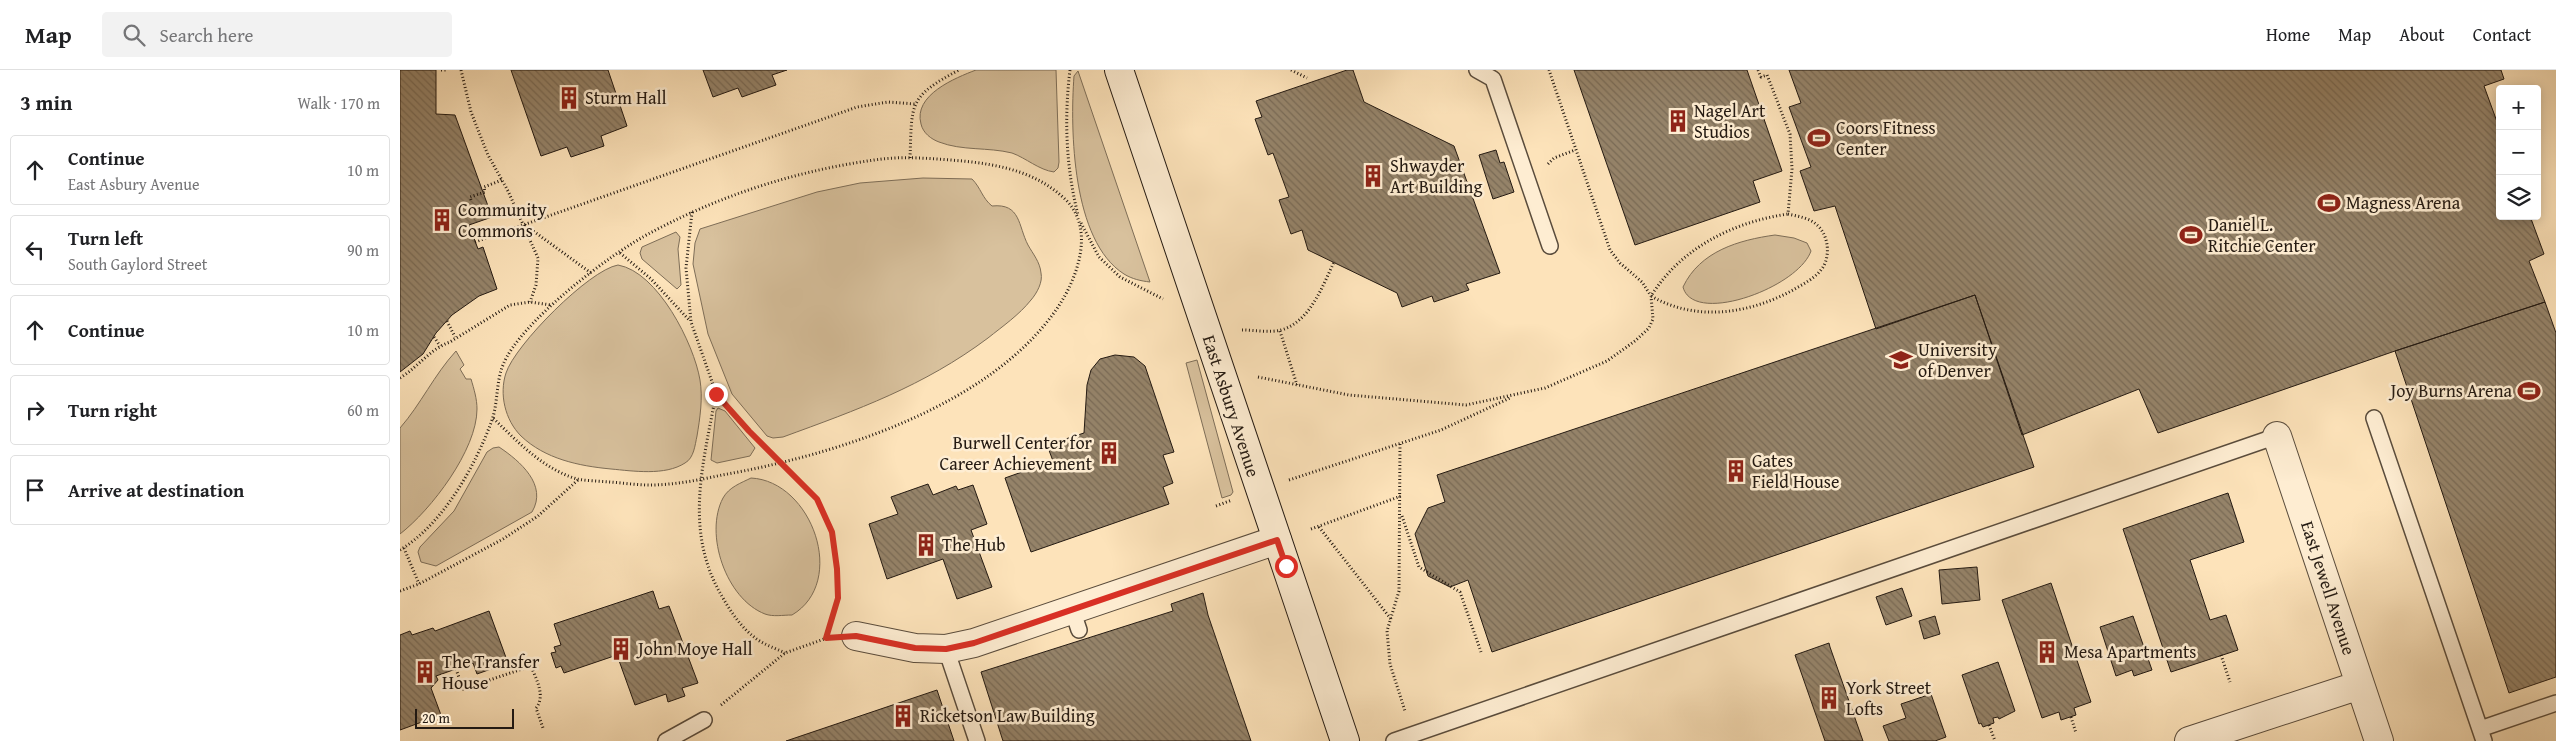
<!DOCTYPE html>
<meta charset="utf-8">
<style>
:root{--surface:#fff;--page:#f2f2f2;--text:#202124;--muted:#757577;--line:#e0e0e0}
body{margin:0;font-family:"Gentium Book Plus",serif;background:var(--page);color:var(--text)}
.controls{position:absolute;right:15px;top:15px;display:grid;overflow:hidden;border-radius:5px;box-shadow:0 2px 12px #0003}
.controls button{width:45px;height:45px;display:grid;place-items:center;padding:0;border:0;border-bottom:1px solid var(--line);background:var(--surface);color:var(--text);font:25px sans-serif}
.scale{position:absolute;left:15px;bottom:12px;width:99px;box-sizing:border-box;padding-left:5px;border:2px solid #241a12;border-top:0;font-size:14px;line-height:18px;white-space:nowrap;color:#241a12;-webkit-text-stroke:4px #feedd2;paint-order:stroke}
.stop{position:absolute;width:15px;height:15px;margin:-11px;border:4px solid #d93025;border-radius:50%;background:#fff}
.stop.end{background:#d93025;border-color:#fff;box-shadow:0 1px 5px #0008}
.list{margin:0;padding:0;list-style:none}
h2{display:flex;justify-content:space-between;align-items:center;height:65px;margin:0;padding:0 20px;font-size:21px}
h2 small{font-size:16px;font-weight:400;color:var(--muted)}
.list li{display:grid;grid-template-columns:32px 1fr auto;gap:15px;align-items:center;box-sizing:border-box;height:70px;margin:0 10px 10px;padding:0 10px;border:1px solid var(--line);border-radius:5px}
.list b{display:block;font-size:19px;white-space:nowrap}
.list p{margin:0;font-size:16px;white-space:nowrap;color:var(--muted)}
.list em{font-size:16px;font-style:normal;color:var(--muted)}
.icon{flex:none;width:28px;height:28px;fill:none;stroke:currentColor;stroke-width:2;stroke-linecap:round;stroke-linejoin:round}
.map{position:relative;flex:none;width:2156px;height:671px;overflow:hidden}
header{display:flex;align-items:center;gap:30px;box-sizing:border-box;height:70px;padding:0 25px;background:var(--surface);border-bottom:1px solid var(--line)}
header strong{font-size:24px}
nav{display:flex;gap:28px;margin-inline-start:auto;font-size:18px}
.search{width:350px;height:45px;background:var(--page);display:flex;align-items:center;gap:12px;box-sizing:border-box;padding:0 18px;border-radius:5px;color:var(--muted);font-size:19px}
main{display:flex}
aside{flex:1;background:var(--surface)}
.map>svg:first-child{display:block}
.green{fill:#d8c19d;stroke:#7e6e58}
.building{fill:url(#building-back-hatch);stroke:#241a12}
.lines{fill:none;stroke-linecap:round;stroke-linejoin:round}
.lane-casing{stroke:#5a4c3c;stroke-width:18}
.street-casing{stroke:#5a4c3c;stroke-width:30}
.secondary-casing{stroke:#241a12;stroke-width:30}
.path{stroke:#241a12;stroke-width:3;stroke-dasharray:1 2.5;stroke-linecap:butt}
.lane{stroke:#feedd2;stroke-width:15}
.street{stroke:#feedd2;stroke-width:28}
.secondary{stroke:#feedd2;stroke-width:28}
.route{stroke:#d93025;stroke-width:6}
.labels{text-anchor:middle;stroke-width:5;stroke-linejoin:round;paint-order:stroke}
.poi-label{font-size:18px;fill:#241a12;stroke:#feedd2;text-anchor:start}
.street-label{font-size:18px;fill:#241a12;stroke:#feedd2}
</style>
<header>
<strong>Map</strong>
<div class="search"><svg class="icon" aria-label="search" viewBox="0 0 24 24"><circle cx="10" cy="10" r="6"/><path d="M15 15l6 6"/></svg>Search here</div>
<nav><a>Home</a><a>Map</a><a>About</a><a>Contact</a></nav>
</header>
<main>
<aside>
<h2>3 min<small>Walk · 170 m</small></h2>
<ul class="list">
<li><svg class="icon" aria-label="ahead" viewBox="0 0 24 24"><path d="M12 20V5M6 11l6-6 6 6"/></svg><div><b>Continue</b><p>East Asbury Avenue</p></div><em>10 m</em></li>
<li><svg class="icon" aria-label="left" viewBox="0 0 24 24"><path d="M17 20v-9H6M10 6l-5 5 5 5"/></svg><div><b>Turn left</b><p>South Gaylord Street</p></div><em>90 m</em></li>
<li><svg class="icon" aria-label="ahead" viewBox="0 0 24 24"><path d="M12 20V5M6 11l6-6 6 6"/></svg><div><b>Continue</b></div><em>10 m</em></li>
<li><svg class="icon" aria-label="right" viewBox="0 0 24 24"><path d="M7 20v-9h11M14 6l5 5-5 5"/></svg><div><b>Turn right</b></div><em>60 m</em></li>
<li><svg class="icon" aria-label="arrive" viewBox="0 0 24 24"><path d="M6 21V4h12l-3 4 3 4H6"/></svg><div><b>Arrive at destination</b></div></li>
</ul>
</aside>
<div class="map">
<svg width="2156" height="671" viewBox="0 0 2156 671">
<defs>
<pattern id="building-back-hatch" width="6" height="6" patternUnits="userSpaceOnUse" patternTransform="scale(1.25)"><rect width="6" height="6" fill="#958369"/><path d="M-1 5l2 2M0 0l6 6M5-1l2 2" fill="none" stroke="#796a55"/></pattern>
</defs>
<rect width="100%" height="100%" fill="#fde3ba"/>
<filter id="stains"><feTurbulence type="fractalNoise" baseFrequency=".004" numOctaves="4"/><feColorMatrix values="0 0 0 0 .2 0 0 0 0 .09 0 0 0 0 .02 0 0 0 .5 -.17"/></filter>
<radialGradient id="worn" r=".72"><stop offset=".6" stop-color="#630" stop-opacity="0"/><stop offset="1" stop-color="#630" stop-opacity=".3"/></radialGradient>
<!-- green -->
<path class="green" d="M576 0H656L659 92 658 98 654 102C639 100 626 88 612 83 588 77 562 81 539 72 531 69 523 63 521 54 513 25 555 8 576 0Z
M678 1 750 212C741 211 732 209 724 204 672 171 670 60 674 6Z
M523 108 572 109C581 118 582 128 592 136 621 133 618 156 628 175 633 184 640 192 641 203 643 212 637 223 631 230 619 245 603 256 588 268 524 316 457 340 383 367L373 368 367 366 332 324 308 264 293 194 295 173 300 159 417 122 460 113Z
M276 162 280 167 278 179 281 215 277 219 242 189 240 183 242 177Z
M1375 165 1394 168 1407 173 1411 181C1398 218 1293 256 1283 217 1300 181 1339 170 1375 165Z
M218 195C258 202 294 274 300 310 303 328 300 348 297 366 295 375 294 388 285 393 265 406 233 401 211 399 179 396 145 389 121 366 105 350 99 324 106 303 115 275 189 200 218 195Z
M56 281 64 295 60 299 66 309H71C74 319 77 329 77 339 77 380 31 440 0 464V358C21 334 34 305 56 281Z
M797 290 833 422 831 425 822 428 786 293Z
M318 338 325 341 355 378 350 386 317 393 311 390 316 341Z
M99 377C120 391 148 415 132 442L36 496 21 492 18 482 20 477 54 441 87 382 93 378Z
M351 408C412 411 448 512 392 545 383 545 373 547 365 544 326 529 304 464 323 428 329 417 341 413 351 408Z"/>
<!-- building -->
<path class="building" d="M0 0H36V44L55 45 92 147 69 155 78 179 83 177 97 219 79 226 52 245 36 263 23 284 0 302Z
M111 0H208L227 56 201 66 204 76 171 87 167 77 141 86Z
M303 0H387L372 5 376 15 342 27 338 18 313 27Z
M947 0H953L964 32 1054 76 1100 203 1066 214 1069 220 1034 232 1032 226 1002 237 997 223 908 180 902 160 891 164 879 130 889 127 873 83 868 85 855 49 862 47 856 31Z
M1174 0H1347L1382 101 1353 111 1360 132 1235 175Z
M1389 0H2101L2104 9 2084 16 2100 60V146H2130L2144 184 2129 191 2145 232 1995 281 1758 363 1739 319 1622 365 1575 225 1476 259 1435 136 1414 141 1400 101 1411 97 1389 37 1401 33Z
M1096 80 1100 93 1104 92 1114 122 1093 129 1079 85Z
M1575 225 1634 397 1092 582 1068 510 1050 517 1028 506 1015 464 1028 438 1045 432 1037 405Z
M2145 232 2156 263V607L2109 623 1995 281Z
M715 285 734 287 745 296 774 382 763 385 773 413 763 417 769 434 631 482 605 408 653 391 647 375 684 363 687 315 691 300 700 289Z
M528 414 533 425 556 416 558 420 573 415 587 454 571 460 592 517 557 529 543 489 487 509 469 454 498 444 491 427Z
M1828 423 1844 472 1790 490 1810 550 1826 545 1838 580 1771 602 1723 459Z
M1577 497 1580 530 1542 534 1539 500Z
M1651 513 1691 632 1674 638 1676 645 1661 650 1659 642 1642 648 1602 530Z
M1502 518 1512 546 1486 555 1476 527Z
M253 521 259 539 269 536 298 613 282 618 285 626 268 632 266 624 235 635 217 585 164 603 161 596 156 598 151 583 156 582 154 577 161 575 154 554Z
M803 523 808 545 851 671H603L581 602 773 541 771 534Z
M89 541 108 593 77 604 73 593 36 606 38 610 31 618 41 645 0 660V565L10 561 12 565 33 558 35 561Z
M1535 546 1540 564 1524 569 1519 551Z
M1733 546 1752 600 1734 606 1732 600 1716 606 1700 557Z
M1429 573 1430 577 1463 671H1425L1395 585Z
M1598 592 1615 641 1599 649 1598 647 1593 648 1594 653 1583 657 1581 653 1579 654 1562 605Z
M537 620 554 671H386Z
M1531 624 1546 667 1535 671H1489L1483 656 1506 648 1501 634Z"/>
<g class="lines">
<defs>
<path id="lane" d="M1077 0 1093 9 1150 176
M1974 348 2084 671
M672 539 679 560
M546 579 577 671
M2080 659 2156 633
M266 671 304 650
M994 671 1877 366"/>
<path id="street" d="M1877 366 1979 671
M456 566 515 578 546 579 574 573 877 470
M1789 671 1960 615"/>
<path id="secondary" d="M719 0 945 671"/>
</defs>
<!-- lane casing -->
<use href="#lane" class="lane-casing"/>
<!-- street casing -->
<use href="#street" class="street-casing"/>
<!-- secondary casing -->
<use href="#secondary" class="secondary-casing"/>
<!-- path -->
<path class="path" d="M41 0H46
M61 0 71 42 88 85 108 121 138 188 136 215 130 232
M670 0C664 49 666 97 678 145
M891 0 907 8
M1358 0 1361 7 1367 5 1390 64 1392 99 1388 144
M510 88C512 33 508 27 559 0
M1148 94 1154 88 1175 80
M71 130 70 127 85 122 84 117 102 110
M292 142 286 198 291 252 316 323 349 361 417 429 432 462 437 499 438 528 433 544
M1388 144C1397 146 1410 148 1417 155 1429 165 1431 188 1421 200 1414 209 1403 214 1393 220 1349 244 1296 252 1251 226 1281 178 1333 152 1388 144Z
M681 153 699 187 720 207 763 229
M125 155 191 203
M75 172 457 37 488 32 515 34
M220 183 251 209 290 251
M47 251 55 267
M842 260C854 260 870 263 881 260 910 252 922 217 934 192
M880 261 897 315
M34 267 40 276
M858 307 949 325 1066 335 1145 318 1207 291 1235 271 1249 258 1253 249 1251 226 1242 212 1220 193 1210 180 1149 0
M0 308C18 297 30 279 50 272L110 235 130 232 151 235
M316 324C303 395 283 462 323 528 331 542 341 557 354 567 362 574 375 578 385 583
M1000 374 999 521 987 561 990 594 1005 641
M889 410 1041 360 1110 328
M816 436 832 430
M1002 446 1019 497 1060 522 1081 582
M919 457 991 549
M911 459 1001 426
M4 478 19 514
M0 480C43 454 75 397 92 350 98 333 96 312 103 295 120 252 211 183 252 162 323 124 402 99 482 89 508 86 536 89 563 91 601 95 637 102 666 130 694 158 679 204 660 234 594 336 435 385 322 405 299 410 274 415 250 415 237 415 223 413 210 412 199 411 187 411 177 409 143 399 118 372 93 348
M0 521 19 514 103 469 138 446 179 409
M1821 585 1830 612
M56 599 63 619 131 596C136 609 146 626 136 638L143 658
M321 635 385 583 427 568
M1671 647 1676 663
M1589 655 1595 671"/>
<!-- lane -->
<use href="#lane" class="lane"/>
<!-- street -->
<use href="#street" class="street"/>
<!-- secondary -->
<use href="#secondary" class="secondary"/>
</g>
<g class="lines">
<!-- route -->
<path class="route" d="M316 324 349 361 417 429 432 462 437 499 438 528 426 568 456 566 515 578 546 579 574 573 877 470 886 496"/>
</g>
<!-- icons -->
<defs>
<symbol id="building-bare" viewBox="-9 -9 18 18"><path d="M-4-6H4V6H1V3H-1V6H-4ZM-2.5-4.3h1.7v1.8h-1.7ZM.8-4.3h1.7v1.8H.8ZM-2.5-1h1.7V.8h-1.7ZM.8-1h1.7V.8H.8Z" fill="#8f2418" stroke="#feedd2" stroke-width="2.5" paint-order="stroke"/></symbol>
<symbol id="stadium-bare" viewBox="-9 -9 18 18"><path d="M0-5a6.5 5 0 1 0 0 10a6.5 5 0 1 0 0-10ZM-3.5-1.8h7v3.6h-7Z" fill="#8f2418" stroke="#feedd2" stroke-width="2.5" paint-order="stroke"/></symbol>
<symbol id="university-bare" viewBox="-9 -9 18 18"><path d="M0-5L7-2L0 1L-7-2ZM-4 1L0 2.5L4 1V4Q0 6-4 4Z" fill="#8f2418" stroke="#feedd2" stroke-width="2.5" paint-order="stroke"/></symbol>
</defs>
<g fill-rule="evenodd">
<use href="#building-bare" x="153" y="12" width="32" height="32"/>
<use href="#building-bare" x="1262" y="35" width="32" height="32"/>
<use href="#stadium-bare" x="1403" y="52" width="32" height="32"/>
<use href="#building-bare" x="957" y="90" width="32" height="32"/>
<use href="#stadium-bare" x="1913" y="117" width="32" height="32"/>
<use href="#building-bare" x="26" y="134" width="32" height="32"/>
<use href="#stadium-bare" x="1775" y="149" width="32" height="32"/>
<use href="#university-bare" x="1485" y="274" width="32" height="32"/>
<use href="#stadium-bare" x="2113" y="305" width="32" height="32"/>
<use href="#building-bare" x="693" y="367" width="32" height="32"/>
<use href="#building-bare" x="1320" y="385" width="32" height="32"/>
<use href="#building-bare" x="510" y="459" width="32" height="32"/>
<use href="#building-bare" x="205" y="563" width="32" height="32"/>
<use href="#building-bare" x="1631" y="566" width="32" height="32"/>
<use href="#building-bare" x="9" y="586" width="32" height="32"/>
<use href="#building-bare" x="1413" y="612" width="32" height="32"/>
<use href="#building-bare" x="487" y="630" width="32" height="32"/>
</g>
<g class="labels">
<!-- poi labels -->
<g class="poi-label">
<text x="185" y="34">Sturm Hall</text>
<text x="1294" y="47">Nagel Art<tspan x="1294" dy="21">Studios</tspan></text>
<text x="1436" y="64">Coors Fitness<tspan x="1436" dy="21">Center</tspan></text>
<text x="990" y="102">Shwayder<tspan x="990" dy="21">Art Building</tspan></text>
<text x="1946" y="139">Magness Arena</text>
<text x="58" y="146">Community<tspan x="58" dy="21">Commons</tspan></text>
<text x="1808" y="161">Daniel L.<tspan x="1808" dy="21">Ritchie Center</tspan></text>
<text x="1518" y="286">University<tspan x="1518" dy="21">of Denver</tspan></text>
<text x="2112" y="327" text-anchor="end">Joy Burns Arena</text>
<text x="692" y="379" text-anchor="end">Burwell Center for<tspan x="692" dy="21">Career Achievement</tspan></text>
<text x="1352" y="397">Gates<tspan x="1352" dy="21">Field House</tspan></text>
<text x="542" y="481">The Hub</text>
<text x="238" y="585">John Moye Hall</text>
<text x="1664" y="588">Mesa Apartments</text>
<text x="42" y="598">The Transfer<tspan x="42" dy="21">House</tspan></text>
<text x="1446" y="624">York Street<tspan x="1446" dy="21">Lofts</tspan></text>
<text x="520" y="652">Ricketson Law Building</text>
</g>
<!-- street labels -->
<g class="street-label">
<text transform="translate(831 336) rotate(72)" y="6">East Asbury Avenue</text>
<text transform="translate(1928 518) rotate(72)" y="6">East Jewell Avenue</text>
</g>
</g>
<rect width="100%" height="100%" filter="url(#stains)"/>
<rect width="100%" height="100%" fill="url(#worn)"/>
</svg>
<div class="controls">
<button>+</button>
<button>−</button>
<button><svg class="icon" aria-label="layers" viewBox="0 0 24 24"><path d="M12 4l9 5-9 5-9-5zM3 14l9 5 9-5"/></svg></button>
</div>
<div class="scale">20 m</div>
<div class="stop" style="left:886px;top:496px"></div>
<div class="stop end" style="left:316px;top:324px"></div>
</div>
</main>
